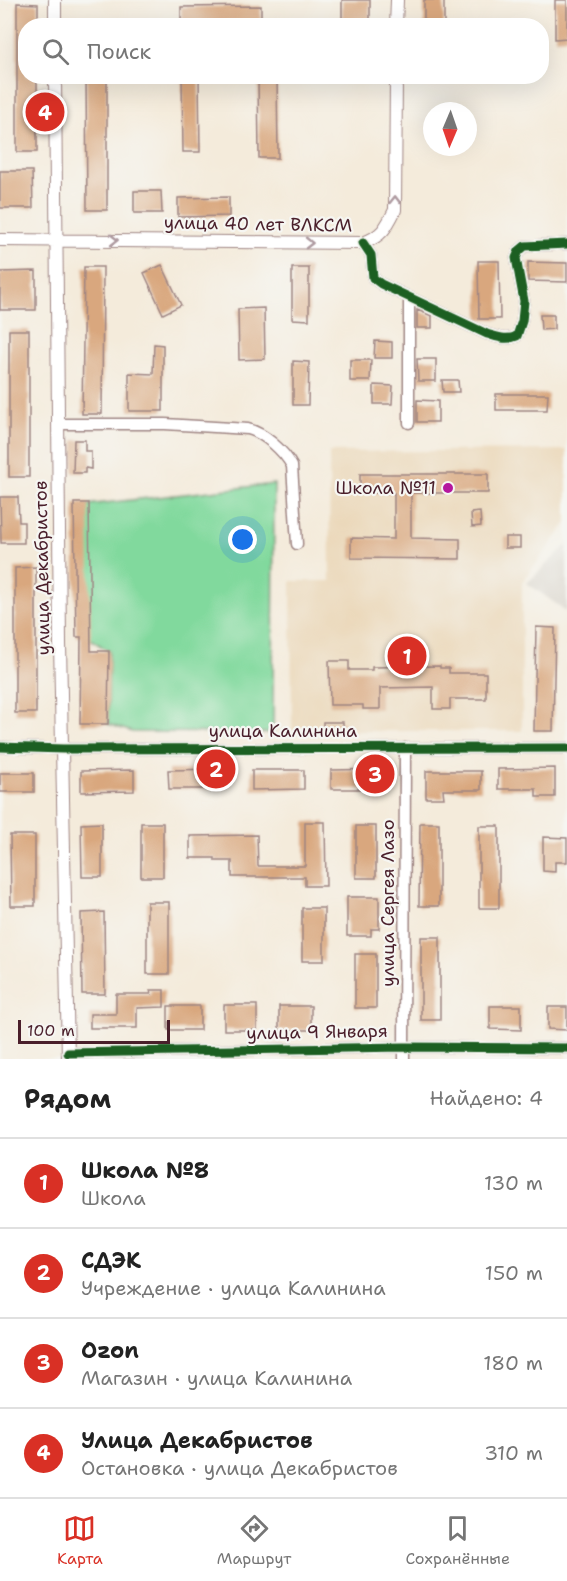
<!DOCTYPE html>
<html lang="ru">
<meta charset="utf-8">
<style>
:root{--surface:#fff;--page:#f2f2f2;--text:#222;--muted:#767676;--line:#e0e0e0;--accent:#d93025}
body{margin:0;font-family:"Shantell Sans",sans-serif;background:var(--page);color:var(--text)}
.compass{position:absolute;left:423px;top:102px;width:54px;height:54px;border-radius:50%;background:var(--surface);box-shadow:0 6px 24px #0002;rotate:182deg}
.scale{position:absolute;left:18px;bottom:15px;width:152px;box-sizing:border-box;padding-left:6px;border:3px solid #4a1f2b;border-top:0;font-size:16px;line-height:21px;white-space:nowrap;color:#4a1f2b;-webkit-text-stroke:4px #f6f6f2;paint-order:stroke}
.you{position:absolute;left:243px;top:540px;width:21px;height:21px;margin:-15px;border:4px solid #fff;border-radius:50%;background:#1a73e8;box-shadow:0 0 0 9px #1a73e833}
.badge{display:grid;place-items:center;width:39px;height:39px;border-radius:50%;background:var(--accent);color:#fff;font-size:20px;font-weight:700}
.pin{position:absolute;translate:-50% -50%;border:3px solid #fff;box-shadow:0 2px 6px #0006}
.list{margin:0;padding:0;list-style:none}
h2{display:flex;justify-content:space-between;align-items:center;height:78px;margin:0;padding:0 24px;font-size:26px}
h2 small{font-size:20px;font-weight:400;color:var(--muted)}
.list li{display:grid;grid-template-columns:39px 1fr auto;gap:18px;align-items:center;box-sizing:border-box;height:90px;padding:0 24px;border-top:2px solid var(--line)}
.list b{display:block;font-size:22px;white-space:nowrap}
.list p{margin:0;font-size:20px;white-space:nowrap;color:var(--muted)}
.list em{font-size:20px;font-style:normal;color:var(--muted)}
.icon{flex:none;width:33px;height:33px;fill:none;stroke:currentColor;stroke-width:2;stroke-linecap:round;stroke-linejoin:round}
.map{position:relative;flex:none;width:567px;height:1059px;overflow:hidden}
.search{position:absolute;background:var(--surface);box-shadow:0 6px 24px #0002;left:18px;right:18px;top:18px;height:66px;display:flex;align-items:center;gap:15px;box-sizing:border-box;padding:0 21px;border-radius:24px;color:var(--muted);font-size:22px}
.sheet{height:438px;background:var(--surface)}
nav{display:flex;justify-content:space-around;align-items:center;box-sizing:border-box;height:84px;border-top:2px solid var(--line);background:var(--surface);font-size:16px;color:var(--muted)}
nav a{display:grid;justify-items:center;gap:3px}
nav .on{color:var(--accent)}
.map>svg:first-child{display:block}
.built{fill:#ebd8ba}
.industrial{fill:#cbc3b8}
.green{fill:#81d99d;stroke:#667c64;stroke-width:1.5}
.building{fill:#d9a77e}
.lines{fill:none;stroke-linecap:round;stroke-linejoin:round}
.minor-casing{stroke:#9f8583;stroke-width:13}
.major-casing{stroke:#9f8583;stroke-width:14}
.minor{stroke:#fff;stroke-width:10}
.major{stroke:#fff;stroke-width:12}
.cycleway-casing{stroke:#f6f6f2;stroke-width:13}
.cycleway{stroke:#1b5e20;stroke-width:9}
.oneway{stroke:#ae9aa0}
.poi-dot{fill:#b5179e;stroke:#f6f6f2;stroke-width:2}
.labels{text-anchor:middle;stroke-width:4.5;stroke-linejoin:round;paint-order:stroke}
.street-label{font-size:18px;fill:#4a1f2b;stroke:#f6f6f2}
.poi-label{font-size:18px;fill:#4a1f2b;stroke:#f6f6f2;text-anchor:end}
</style>
<div class="map">
<svg width="567" height="1059" viewBox="0 0 567 1059">
<rect width="100%" height="100%" fill="#f6f6f2"/>
<filter id="ink" filterUnits="userSpaceOnUse"><feTurbulence type="fractalNoise" baseFrequency=".0167" numOctaves="2"/><feDisplacementMap in="SourceGraphic" scale="12" xChannelSelector="R" yChannelSelector="G"/><feConvolveMatrix kernelMatrix="1 2 1 2 8 2 1 2 1" color-interpolation-filters="sRGB"/></filter>
<filter id="wash" filterUnits="userSpaceOnUse"><feTurbulence type="fractalNoise" baseFrequency=".008" numOctaves="4" result="noise"/><feDisplacementMap in="SourceGraphic" scale="24" xChannelSelector="R" yChannelSelector="G"/><feGaussianBlur stdDeviation="1.35" result="paint"/><feColorMatrix in="noise" values="0 0 0 0 0 0 0 0 0 0 0 0 0 0 0 0 0 1.4 0 .05"/><feComposite in="paint" operator="in"/></filter>
<g filter="url(#wash)">
<rect width="100%" height="100%" fill="#f4ebdb"/>
<!-- built -->
<path class="built" d="M567 450V523L522 582V731H292L291 581H330L329 452Z"/>
<!-- industrial -->
<path class="industrial" d="M567 545V612L527 583Z"/>
<!-- green -->
<path class="green" d="M274 484 273 733 132 732 108 724 109 651 87 637V505Z"/>
<g id="blocks">
<!-- building -->
<path class="building" d="M342 0H370V26H342Z
M424 0H444V26H424Z
M555 0H567V38L555 39Z
M17 3 38 4V26H26V76H37V152H17Z
M261 6V21L198 22V26H181V7Z
M86 76H107V210H87Z
M182 76H199L200 152H183Z
M258 76H277L278 158H259Z
M0 171H32L33 208H0Z
M134 191H161L162 213H134Z
M229 197V216L178 217V198Z
M478 261H499L500 319H479Z
M528 262 567 263V282L528 281Z
M162 265 181 305 163 314 144 273Z
M84 267H103L102 414H82Z
M292 268H309V320L292 319Z
M36 271V310H0V272Z
M264 308 265 359 239 360 238 309Z
M417 310 432 316V328H417Z
M540 315H554V329L541 330Z
M9 330H29V477H9Z
M375 341 392 342V358H374Z
M154 344 163 345V411H129V373L153 374Z
M417 359H436V381H418Z
M350 360H371L370 381H350Z
M293 361 309 362 308 405H293Z
M442 380H458L459 392H443Z
M374 385 393 386 392 404H374Z
M496 394H548L547 410H496Z
M417 400 438 401V422H417Z
M74 440H85V451H91V469L85 468V473H73Z
M360 474H488V493H411V538L460 539V559L351 558V538L394 539V493H360Z
M0 497H18L19 522H24V543H1Z
M74 503H89L91 651H109L108 724H80L81 637H76Z
M480 512 481 526 472 527 471 513Z
M505 537H520V548H505Z
M36 567V713H15V568Z
M536 627 555 628 553 731H534Z
M329 661H349V670H372V667L440 666V668H449V673H486V699H450V709H433V687L380 688V709H363V705H330Z
M323 722H343V731H323Z
M555 768V797H536V789H498V769Z
M221 769V789H169L168 770Z
M383 769 384 789H331V770Z
M134 770V791L81 792V771Z
M252 770H304V789L252 790Z
M426 771H481V790H443L444 798H426Z
M0 773H34V792H0Z
M305 822H325L326 886H305V877H232V861H215V858H190V836L257 835 258 866H305Z
M102 823V877H82L81 824Z
M141 823H163V877H141Z
M420 823H439V906H419Z
M356 826H376V878H356Z
M479 826H499V908H479Z
M10 835H35V906H11Z
M543 837 567 838V862H555V872L543 871Z
M347 897H379V929H371V936H347Z
M147 902H169V974H147Z
M302 908H324V961H302Z
M104 912 105 994H82L81 913Z
M421 937H440V1020H421Z
M355 954H376V1008H355Z
M150 990H164V1007L137 1008V1028H90V1014H116V994H151Z
M224 1005H257V1030H224Z
M168 1006H200V1030H168Z
M279 1006H311V1030H279Z
M490 1006H521V1030L490 1029Z
M548 1007H567V1030L548 1029Z"/>
</g>
</g>
<g filter="url(#ink)">
<use href="#blocks" fill-opacity="0" stroke="#9f8583" stroke-width="1.5"/>
<g class="lines">
<defs>
<path id="minor" d="M363 243 371 255 373 278 381 284 487 334C498 337 506 341 517 336L522 321 524 301 516 258 519 251 525 246 567 244
M409 423V299
M59 424H165L248 429C264 433 284 451 292 466L297 544
M0 747 63 749 567 748
M68 1053 404 1047 567 1048
M404 1059 405 748"/>
<path id="major" d="M55 0V26
M396 26 397 0
M55 76 60 643 68 1059
M0 240 363 243C382 236 386 228 395 210L396 76"/>
</defs>
<!-- minor casing -->
<use href="#minor" class="minor-casing"/>
<!-- major casing -->
<use href="#major" class="major-casing"/>
<!-- minor -->
<use href="#minor" class="minor"/>
<!-- major -->
<use href="#major" class="major"/>
<defs>
<path id="cycleway" d="M363 243 371 255 373 278 381 284 487 334C498 337 506 341 517 336L522 321 524 301 516 258 519 251 525 246 567 244
M0 747 63 749 567 748
M68 1053 404 1047 567 1048"/>
</defs>
<!-- cycleway casing -->
<use href="#cycleway" class="cycleway-casing"/>
<!-- cycleway -->
<use href="#cycleway" class="cycleway"/>
</g>
<!-- one-way arrows -->
<defs><path id="oneway-chevron" d="M-2-3.5L2.5 0L-2 3.5" fill="none" stroke-width="1.6" stroke-linecap="round" stroke-linejoin="round" transform="scale(1.5)"/></defs>
<g class="oneway">
<use href="#oneway-chevron" transform="translate(395 200) rotate(-89)"/>
<use href="#oneway-chevron" transform="translate(114 240)"/>
<use href="#oneway-chevron" transform="translate(309 243) rotate(1)"/>
</g>
</g>
<!-- markers -->
<circle class="poi-dot" cx="448" cy="488" r="6"/>
<g class="labels">
<!-- street labels -->
<g class="street-label">
<text transform="translate(258 224) rotate(1)" y="6">улица 40 лет ВЛКСМ</text>
<text transform="translate(42 568) rotate(-91)" y="6">улица Декабристов</text>
<text x="283" y="737">улица Калинина</text>
<text transform="translate(388 903) rotate(-90)" y="6">улица Сергея Лазо</text>
<text transform="translate(317 1032) rotate(-1)" y="6">улица 9 Января</text>
</g>
<!-- poi labels -->
<g class="poi-label">
<text x="436" y="494">Школа №11</text>
</g>
</g>
</svg>
<svg class="compass" viewBox="-18 -18 36 36"><path d="M0-13l5 13h-10z" fill="#e53935"/><path d="M0 13l5-13h-10z" fill="#767676"/></svg>
<div class="scale">100 m</div>
<div class="you"></div>
<div class="pin badge" style="left:407px;top:656px">1</div>
<div class="pin badge" style="left:216px;top:769px">2</div>
<div class="pin badge" style="left:375px;top:774px">3</div>
<div class="pin badge" style="left:45px;top:112px">4</div>
<div class="search"><svg class="icon" aria-label="search" viewBox="0 0 24 24"><circle cx="10" cy="10" r="6"/><path d="M15 15l6 6"/></svg>Поиск</div>
</div>
<section class="sheet">
<h2>Рядом<small>Найдено: 4</small></h2>
<ul class="list">
<li><span class="badge">1</span><div><b>Школа №8</b><p>Школа</p></div><em>130 m</em></li>
<li><span class="badge">2</span><div><b>СДЭК</b><p>Учреждение · улица Калинина</p></div><em>150 m</em></li>
<li><span class="badge">3</span><div><b>Ozon</b><p>Магазин · улица Калинина</p></div><em>180 m</em></li>
<li><span class="badge">4</span><div><b>Улица Декабристов</b><p>Остановка · улица Декабристов</p></div><em>310 m</em></li>
</ul>
</section>
<nav>
<a class="on"><svg class="icon" aria-label="map" viewBox="0 0 24 24"><path d="M3 6l6-2 6 2 6-2v14l-6 2-6-2-6 2zM9 4v14M15 6v14"/></svg>Карта</a>
<a><svg class="icon" aria-label="directions" viewBox="0 0 24 24"><path d="M12 3l9 9-9 9-9-9zM9 14v-3h6M13 9l2 2-2 2"/></svg>Маршрут</a>
<a><svg class="icon" aria-label="saved" viewBox="0 0 24 24"><path d="M7 4h10v16l-5-4-5 4z"/></svg>Сохранённые</a>
</nav>
